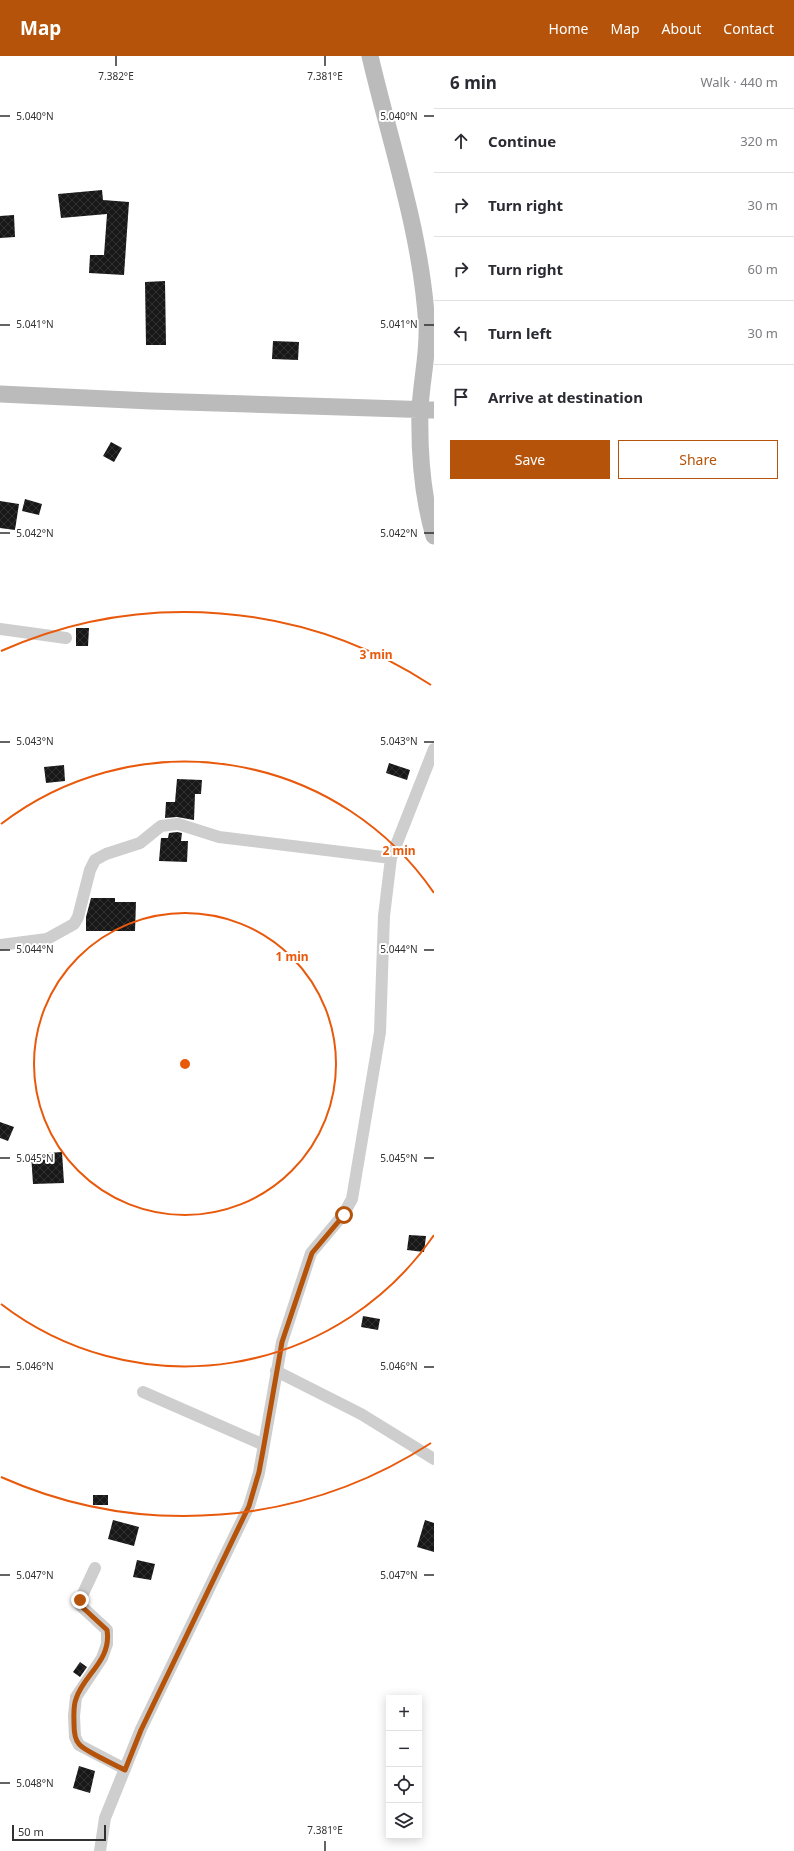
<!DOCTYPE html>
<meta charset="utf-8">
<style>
:root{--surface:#fff;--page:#f7f7f7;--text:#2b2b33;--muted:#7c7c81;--line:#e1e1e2;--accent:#b45309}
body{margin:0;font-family:"Noto Sans",sans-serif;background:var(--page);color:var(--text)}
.controls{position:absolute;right:12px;bottom:12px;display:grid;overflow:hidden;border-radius:0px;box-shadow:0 2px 10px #0003}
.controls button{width:36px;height:36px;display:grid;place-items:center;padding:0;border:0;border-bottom:1px solid var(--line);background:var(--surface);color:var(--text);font:20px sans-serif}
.scale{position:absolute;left:12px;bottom:10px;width:94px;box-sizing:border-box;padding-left:4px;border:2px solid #313131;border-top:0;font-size:11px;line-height:14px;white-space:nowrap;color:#313131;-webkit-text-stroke:3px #fff;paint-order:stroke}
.stop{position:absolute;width:12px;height:12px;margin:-9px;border:3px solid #b45309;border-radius:50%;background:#fff}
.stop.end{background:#b45309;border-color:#fff;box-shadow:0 1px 4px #0008}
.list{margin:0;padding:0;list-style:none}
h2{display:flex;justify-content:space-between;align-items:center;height:52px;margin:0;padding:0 16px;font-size:17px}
h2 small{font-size:13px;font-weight:400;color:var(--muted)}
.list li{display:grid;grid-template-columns:26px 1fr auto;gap:12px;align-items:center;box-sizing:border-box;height:64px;padding:0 16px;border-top:1px solid var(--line)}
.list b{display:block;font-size:15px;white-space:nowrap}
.list em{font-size:13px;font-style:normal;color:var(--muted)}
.actions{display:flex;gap:8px;padding:12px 16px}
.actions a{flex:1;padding:9px 0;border:1px solid var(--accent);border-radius:0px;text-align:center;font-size:14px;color:var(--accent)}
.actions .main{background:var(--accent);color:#fff}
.icon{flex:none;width:22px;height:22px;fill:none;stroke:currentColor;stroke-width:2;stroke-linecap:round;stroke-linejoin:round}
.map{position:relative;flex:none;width:434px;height:1795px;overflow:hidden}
header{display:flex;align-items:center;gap:24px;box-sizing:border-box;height:56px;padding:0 20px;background:var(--accent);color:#fff}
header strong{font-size:19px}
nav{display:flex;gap:22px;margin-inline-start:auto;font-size:14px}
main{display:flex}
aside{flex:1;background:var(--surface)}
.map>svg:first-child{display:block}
.building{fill:url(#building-cross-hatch)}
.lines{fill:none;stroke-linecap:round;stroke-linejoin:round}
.street{stroke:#cecece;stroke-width:12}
.secondary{stroke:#bbb;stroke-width:17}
.route{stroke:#b45309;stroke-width:5}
.ticks{fill:none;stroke:#313131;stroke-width:1.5}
.ring{fill:none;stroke:#e8590c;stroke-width:2}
.ticks-label{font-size:10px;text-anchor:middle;fill:#313131;stroke:#fff;stroke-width:4;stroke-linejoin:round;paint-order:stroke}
.centre{fill:#e8590c;stroke:#fff;stroke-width:2}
.ring-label{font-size:12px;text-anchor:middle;font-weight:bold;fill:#e8590c;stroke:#fff;stroke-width:4;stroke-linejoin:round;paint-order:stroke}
</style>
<header>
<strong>Map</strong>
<nav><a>Home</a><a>Map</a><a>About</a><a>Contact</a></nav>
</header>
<main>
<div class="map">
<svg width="434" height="1795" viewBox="0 0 434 1795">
<defs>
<pattern id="building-cross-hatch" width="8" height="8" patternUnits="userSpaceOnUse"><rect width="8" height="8" fill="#181818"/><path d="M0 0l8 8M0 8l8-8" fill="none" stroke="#313131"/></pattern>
</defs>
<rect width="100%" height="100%" fill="#fff"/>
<!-- building -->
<path class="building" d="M102 134 103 144 129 146 124 219 89 217 90 199H104L107 158 61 162 58 138Z
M14 159 15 181 0 182V160Z
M165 225 166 289H146L145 226Z
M273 285 299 286 298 304 272 303Z
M111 386 122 392 114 406 103 400Z
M25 443 42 448 39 459 22 455Z
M0 445 19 448 15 474 0 472Z
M76 572H89L88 590H76Z
M389 707 410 714 407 724 386 717Z
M64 709 65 725 46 727 44 711Z
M177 723 202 724 201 738H195L194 764 177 761 165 762 166 746H175Z
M177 776 182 777 181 785H188L187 806 159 805 161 782H168L169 777Z
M91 842H115V846H136L135 875H86V861Z
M0 1066 14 1071 8 1085 0 1082Z
M62 1096 64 1127 33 1128 31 1098Z
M409 1179 426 1180 424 1196 407 1194Z
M363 1260 380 1263 378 1274 361 1271Z
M93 1439H108V1449H93Z
M113 1464 139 1471 134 1490 108 1483Z
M425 1464 434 1467V1496L417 1491Z
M137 1504 155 1508 151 1524 133 1521Z
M80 1606 87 1611 80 1621 73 1616Z
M79 1710 95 1715 90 1737 73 1732Z"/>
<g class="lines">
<!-- street -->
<path class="street" d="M0 573 66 582
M0 889 47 883 74 868 78 861 90 814 95 804 106 798 140 787 161 770 178 768 219 781 391 802
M276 1315 361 1358 434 1403
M143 1336 264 1389
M95 1512 80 1544V1549L107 1574V1588L102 1602 76 1641 74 1660 75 1681 79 1689 125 1713
M100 1795 105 1762 141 1673 249 1450 259 1417 282 1286 311 1197 343 1159 352 1143 380 976 384 860 391 802 434 693"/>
<!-- secondary -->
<path class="secondary" d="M370 0C391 90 422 179 427 272 428 299 421 327 420 354 419 396 422 439 434 480
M0 338 151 345 434 354"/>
</g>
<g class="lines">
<!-- route -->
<path class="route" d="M80 1544V1549L107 1574C112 1605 83 1619 76 1643 73 1650 74 1660 74 1668 74 1674 74 1683 79 1688 84 1695 116 1709 125 1714L141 1674 249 1450 259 1416 264 1389 282 1286 312 1197 344 1159"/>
</g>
<!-- ticks -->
<path class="ticks" d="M116 0V10M325 0V10M0 60H10M424 60H434M0 269H10M424 269H434M0 477H10M424 477H434M0 686H10M424 686H434M0 894H10M424 894H434M0 1102H10M424 1102H434M0 1311H10M424 1311H434M0 1519H10M424 1519H434M0 1727H10M325 1785V1795"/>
<!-- distance rings -->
<g class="ring">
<circle cx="185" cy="1008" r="151"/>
<path d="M434 1179A302 302 0 0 1 1 1248M1 768A302 302 0 0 1 434 837"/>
<path d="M431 1387A452 452 0 0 1 1 1421M1 595A452 452 0 0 1 431 629"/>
</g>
<g class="ticks-label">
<text x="116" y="24">7.382°E</text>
<text x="325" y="24">7.381°E</text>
<text x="399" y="64">5.040°N</text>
<text x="35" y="64">5.040°N</text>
<text x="35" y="272">5.041°N</text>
<text x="399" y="272">5.041°N</text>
<text x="35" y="481">5.042°N</text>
<text x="399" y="481">5.042°N</text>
<text x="35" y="689">5.043°N</text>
<text x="399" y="689">5.043°N</text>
<text x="35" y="897">5.044°N</text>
<text x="399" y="897">5.044°N</text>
<text x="399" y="1106">5.045°N</text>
<text x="35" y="1106">5.045°N</text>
<text x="399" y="1314">5.046°N</text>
<text x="35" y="1314">5.046°N</text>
<text x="35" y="1523">5.047°N</text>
<text x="399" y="1523">5.047°N</text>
<text x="35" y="1731">5.048°N</text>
<text x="325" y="1778">7.381°E</text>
</g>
<circle cx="185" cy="1008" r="6" class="centre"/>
<g class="ring-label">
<text x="376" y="603">3 min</text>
<text x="399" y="799">2 min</text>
<text x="292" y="905">1 min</text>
</g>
</svg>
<div class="controls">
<button>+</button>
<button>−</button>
<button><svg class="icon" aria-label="locate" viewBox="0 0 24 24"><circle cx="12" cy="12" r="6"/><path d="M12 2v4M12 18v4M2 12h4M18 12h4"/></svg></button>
<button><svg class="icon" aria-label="layers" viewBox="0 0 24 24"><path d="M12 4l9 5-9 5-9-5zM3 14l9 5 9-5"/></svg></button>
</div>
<div class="scale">50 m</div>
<div class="stop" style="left:344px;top:1159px"></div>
<div class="stop end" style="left:80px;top:1544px"></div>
</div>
<aside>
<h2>6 min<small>Walk · 440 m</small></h2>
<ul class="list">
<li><svg class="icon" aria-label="ahead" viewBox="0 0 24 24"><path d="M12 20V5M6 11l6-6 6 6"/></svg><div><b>Continue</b></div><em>320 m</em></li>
<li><svg class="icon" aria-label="right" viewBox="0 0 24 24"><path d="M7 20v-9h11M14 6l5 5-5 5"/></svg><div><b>Turn right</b></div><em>30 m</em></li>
<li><svg class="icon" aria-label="right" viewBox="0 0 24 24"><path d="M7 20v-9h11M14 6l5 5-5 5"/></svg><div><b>Turn right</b></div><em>60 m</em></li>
<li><svg class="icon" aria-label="left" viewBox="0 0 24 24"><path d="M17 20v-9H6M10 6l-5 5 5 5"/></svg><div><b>Turn left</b></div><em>30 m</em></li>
<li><svg class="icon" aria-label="arrive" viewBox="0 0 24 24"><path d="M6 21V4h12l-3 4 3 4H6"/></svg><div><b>Arrive at destination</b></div></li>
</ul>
<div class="actions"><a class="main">Save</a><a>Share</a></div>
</aside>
</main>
